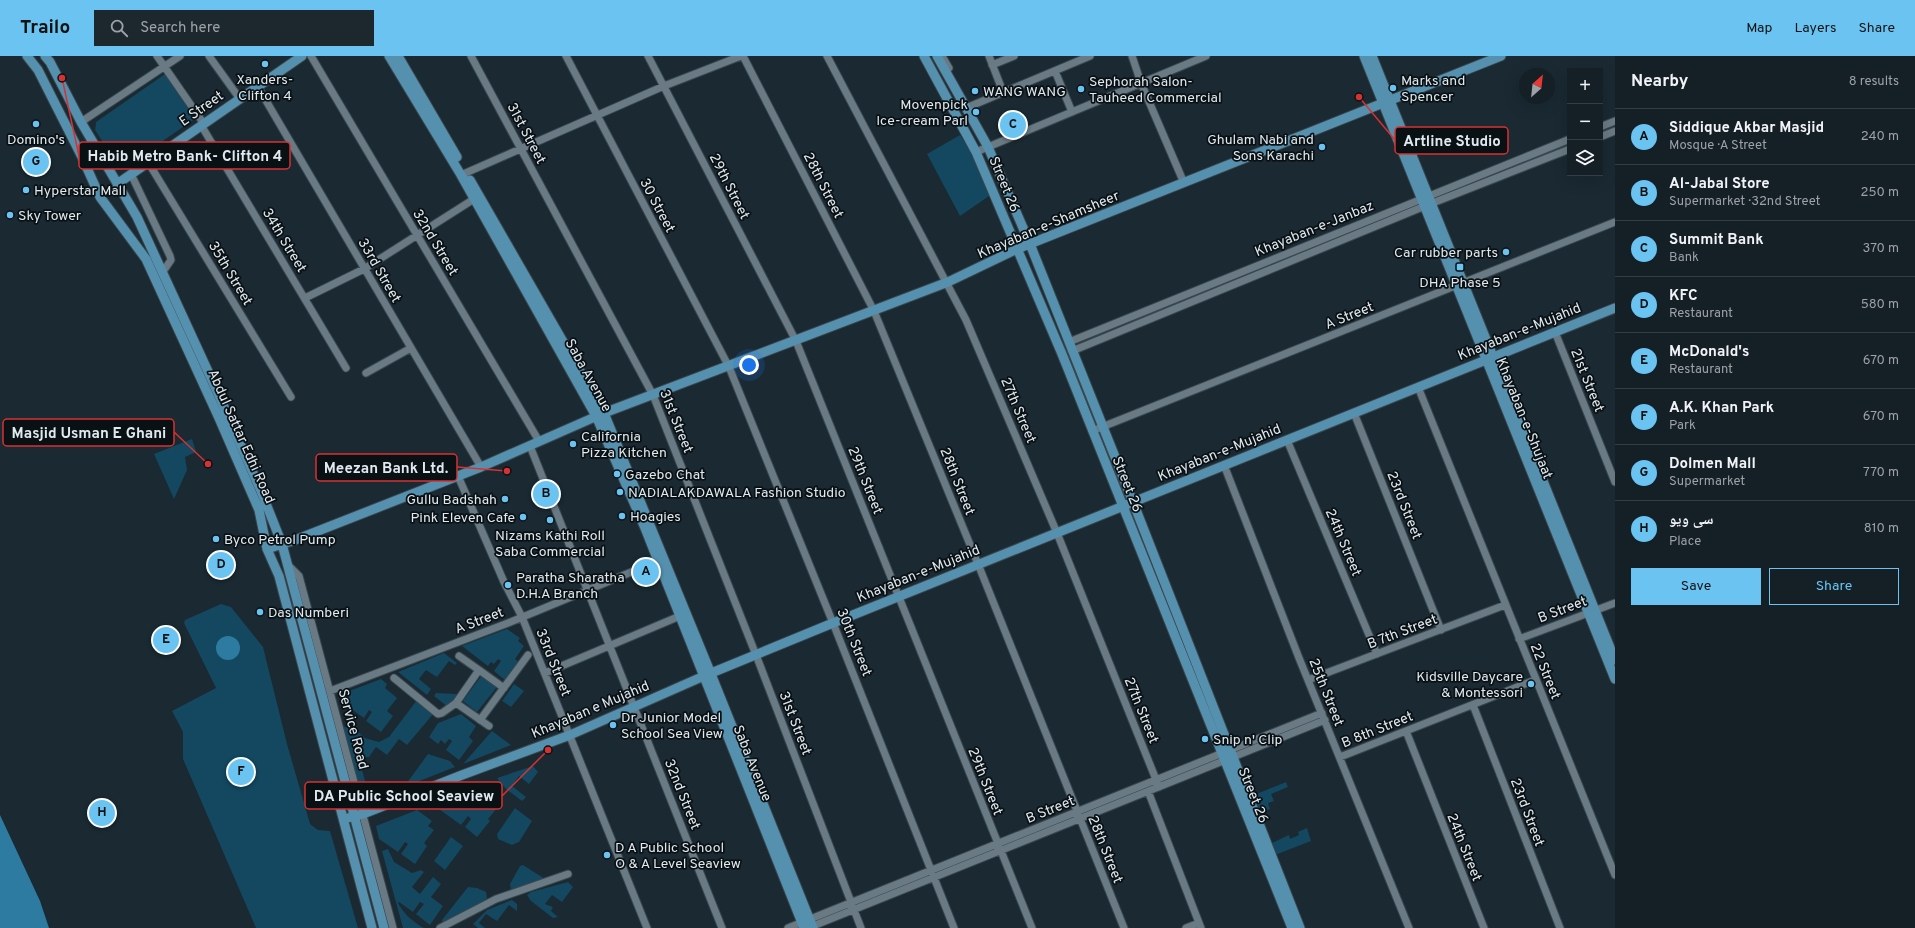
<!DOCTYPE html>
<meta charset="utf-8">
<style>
:root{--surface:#141f26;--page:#1d272e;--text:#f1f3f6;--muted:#9da2a7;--line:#333d43;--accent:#6ac3f1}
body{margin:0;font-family:Overpass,"Noto Naskh Arabic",sans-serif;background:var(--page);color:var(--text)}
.controls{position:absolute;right:12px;top:12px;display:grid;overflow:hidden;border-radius:0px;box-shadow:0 4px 16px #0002}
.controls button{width:36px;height:36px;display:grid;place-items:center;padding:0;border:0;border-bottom:1px solid var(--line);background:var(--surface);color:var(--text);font:20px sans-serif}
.compass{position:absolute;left:1519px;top:12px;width:36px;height:36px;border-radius:50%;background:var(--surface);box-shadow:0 4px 16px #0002;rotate:27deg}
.you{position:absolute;left:749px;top:309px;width:14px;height:14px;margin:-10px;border:3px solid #fff;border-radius:50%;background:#1a73e8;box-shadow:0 0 0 6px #1a73e833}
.badge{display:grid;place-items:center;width:26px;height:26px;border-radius:50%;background:var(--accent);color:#111;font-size:13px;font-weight:700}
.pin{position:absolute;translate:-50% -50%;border:2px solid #fff;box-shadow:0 1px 4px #0006}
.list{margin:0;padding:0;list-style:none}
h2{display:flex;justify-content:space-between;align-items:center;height:52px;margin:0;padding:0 16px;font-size:17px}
h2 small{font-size:13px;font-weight:400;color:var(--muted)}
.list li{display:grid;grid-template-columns:26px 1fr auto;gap:12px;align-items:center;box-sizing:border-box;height:56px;padding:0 16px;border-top:1px solid var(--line)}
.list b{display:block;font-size:15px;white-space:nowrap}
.list p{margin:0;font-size:13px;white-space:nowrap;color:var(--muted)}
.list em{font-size:13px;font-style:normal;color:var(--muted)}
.actions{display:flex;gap:8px;padding:12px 16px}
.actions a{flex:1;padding:9px 0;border:1px solid var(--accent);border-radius:0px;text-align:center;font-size:14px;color:var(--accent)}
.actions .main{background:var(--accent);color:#111}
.icon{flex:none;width:22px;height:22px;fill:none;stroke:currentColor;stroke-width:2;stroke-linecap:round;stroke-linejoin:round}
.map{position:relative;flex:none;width:1615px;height:872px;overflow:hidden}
header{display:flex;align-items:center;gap:24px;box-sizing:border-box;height:56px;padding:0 20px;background:var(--accent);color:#111}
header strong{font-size:19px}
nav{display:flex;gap:22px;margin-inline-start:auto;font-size:14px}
.search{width:280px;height:36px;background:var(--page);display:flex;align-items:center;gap:10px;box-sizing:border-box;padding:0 14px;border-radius:0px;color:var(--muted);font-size:15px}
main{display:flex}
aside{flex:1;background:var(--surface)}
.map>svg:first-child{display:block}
.green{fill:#134860}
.water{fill:#2d7ba0}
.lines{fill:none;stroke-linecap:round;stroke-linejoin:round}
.minor-casing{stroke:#39464c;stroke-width:9}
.major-casing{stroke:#39464c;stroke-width:11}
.minor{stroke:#697a84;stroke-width:7}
.major{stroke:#5591af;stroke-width:9}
.poi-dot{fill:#6ac3f1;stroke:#0a1115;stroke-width:1.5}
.labels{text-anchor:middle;stroke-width:3.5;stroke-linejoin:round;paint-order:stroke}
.poi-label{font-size:14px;fill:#e0e9ef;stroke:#0a1115;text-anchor:start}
.street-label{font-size:14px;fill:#e0e9ef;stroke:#0a1115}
.leader{fill:none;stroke:#d63232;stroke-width:1.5}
.callout-dot{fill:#d63232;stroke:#0a1115;stroke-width:1.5}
.callout{fill:#0a1115;stroke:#d63232;stroke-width:1.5}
.callout-label{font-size:15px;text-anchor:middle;font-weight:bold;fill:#e0e9ef}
</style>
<header>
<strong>Trailo</strong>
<div class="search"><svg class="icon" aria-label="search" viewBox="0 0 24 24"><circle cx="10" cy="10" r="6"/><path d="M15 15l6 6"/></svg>Search here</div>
<nav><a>Map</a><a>Layers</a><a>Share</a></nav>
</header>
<main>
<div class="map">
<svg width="1615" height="872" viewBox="0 0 1615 872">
<rect width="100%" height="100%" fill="#1a2932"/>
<!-- green -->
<path class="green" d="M165 18 194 61 193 64 121 114 95 74 96 66Z
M960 79 973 99 992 138 960 160 927 98Z
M192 383 196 396 185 401 187 414 174 443 154 398Z
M221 548 231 551 263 591 287 688 310 768 318 774 330 775 358 872H256L183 703V676L172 655 216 632 184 567 185 564Z
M507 573 520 582 518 585 524 590 515 603 520 607 506 625 494 615 501 605 498 603 494 608 491 606 488 610 462 590Z
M444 597 457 607 455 609 449 605 437 621 426 614 419 623 431 633 427 639 398 616Z
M482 619 497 631 477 656 463 645Z
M381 623 387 628 385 632 397 642 387 655 393 660 381 676 366 665 372 656 369 654 364 662 343 647 341 641 344 637Z
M514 628 524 635 511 651 502 645Z
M436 637 456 638 457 639 448 651 434 640Z
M417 644 434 657 407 689 399 683 387 699 376 691 369 701 359 702 366 729 362 734 359 732 341 670 355 673 365 682 379 686 389 681Z
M461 658 476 670 469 681 473 685 459 704 446 694 452 685 449 683 445 688 441 684 438 688 429 681 438 667Z
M492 675 511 689 463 708Z
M428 698 450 705 455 711 404 731Z
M533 710 538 716 529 728 519 720 512 730 526 741 522 745 506 733 497 722Z
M1286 726 1288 731 1271 738 1274 745 1268 747 1270 753 1257 759 1249 741Z
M484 727 486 731H489L494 734 487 745 497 752 488 763 490 765 477 781 465 771 471 763 468 760 461 769 432 748Z
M515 752 532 765 519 786 512 789 498 783 497 778Z
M417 754 432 765 428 770 434 774 424 787 427 790 415 808 401 798 408 788 405 786 398 796 379 783 376 770Z
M1307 772 1311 785 1275 799 1270 788 1289 779 1290 783 1299 779 1298 776Z
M451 781 463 790 445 814 434 805Z
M388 793 394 806 412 817 421 814 424 816 412 831 420 838 433 821 441 828 431 841 443 850 430 869 416 858 424 848 420 846 413 856 399 846 398 847C404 858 413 866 424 872H403L382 795Z
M523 809 545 823 543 825 511 834 510 828 520 810Z
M568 826 573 831 562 846 552 839 545 848 553 851 551 855 558 861 553 862 531 845 527 839 531 836Z
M468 831 477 832 486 836 487 842 484 846 442 867V864Z
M512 844 517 848V855L509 849 497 865 486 858 479 867 485 872H478L473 868 487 854Z"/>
<!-- water -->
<path class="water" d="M216 592a12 12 0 1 1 24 0a12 12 0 1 1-24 0Z
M0 759 40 845 49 872H0Z"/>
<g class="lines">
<defs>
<path id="minor" d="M157 0 204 68
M209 0 240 43
M311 0 539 385
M471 0 653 339 756 599 861 872
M566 0 729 311 833 567 954 872
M648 0 796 285 1032 872
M743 0 874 255 978 508 1124 872
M827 0 966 264 1057 477 1159 731
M942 0 949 12
M989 0 1003 36
M1132 0 1141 27 1184 127
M992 9 1014 0
M1055 15 1072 56
M258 31 481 411
M966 52 1090 0
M81 66 180 0
M201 69 346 312
M1600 71 1615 65
M1600 81 1615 75
M976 96 1206 0
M148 106 291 341
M131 118 170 200 171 204 162 217
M461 119 664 30 741 0
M305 242 364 213 474 143
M1555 276 1615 426
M1069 286 1570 83
M1072 295 1425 150 1570 93
M366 317 411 292
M1418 331 1615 819
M1354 357 1441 574
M1092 375 1615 166
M1287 384 1377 598
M530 390 722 872
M1224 409 1299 602 1409 872
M458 420 504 526 522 561 647 872
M288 509 299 520 393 872
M1519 583 1615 547
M459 600 479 614
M545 617 680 560
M394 622 438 658 442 657 456 647 489 670
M1308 624 1505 549
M330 635 508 567 658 505
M456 647 479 614 504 632
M1473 649 1560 872
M480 664 528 599
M1406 675 1484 872
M1340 701 1535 624
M1148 735 1201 872
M440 872 496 843 568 818
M788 872 1322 657
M808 872 1325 664
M1186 872 1199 867"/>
<path id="major" d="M27 0 38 14 82 101 100 141 146 203 219 362 259 454 267 493 279 520 372 872
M45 0 50 6 81 66 137 161 217 335 261 435 282 488 384 872
M389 0 461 119 596 360 645 472 804 872
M398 0 457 101
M924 0 976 96 1062 298 1292 872
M937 0 988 91 1030 188 1133 446 1300 872
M1364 0 1615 623
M1372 0 1615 604
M470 124 604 357 711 618 813 872
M117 128 302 0
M267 493 295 484 481 411 604 357 948 226 1017 193 1501 0
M344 763 363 758 462 719 570 679 704 620 833 567 1615 252"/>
</defs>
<!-- minor casing -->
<use href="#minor" class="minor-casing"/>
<!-- major casing -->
<use href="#major" class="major-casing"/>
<!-- minor -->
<use href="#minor" class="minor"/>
<!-- major -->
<use href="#major" class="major"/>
</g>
<!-- markers -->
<g class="poi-dot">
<circle cx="265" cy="8" r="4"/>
<circle cx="1393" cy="32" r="4"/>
<circle cx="1081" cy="33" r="4"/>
<circle cx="975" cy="35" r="4"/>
<circle cx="976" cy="56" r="4"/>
<circle cx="36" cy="68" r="4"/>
<circle cx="1322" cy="91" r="4"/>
<circle cx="26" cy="134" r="4"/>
<circle cx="10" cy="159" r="4"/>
<circle cx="1506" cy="196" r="4"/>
<rect x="1456" y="207" width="8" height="8" rx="2"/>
<circle cx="573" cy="388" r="4"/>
<circle cx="617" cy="418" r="4"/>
<circle cx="620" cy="436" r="4"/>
<circle cx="505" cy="443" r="4"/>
<circle cx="622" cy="460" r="4"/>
<circle cx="523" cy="461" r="4"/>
<circle cx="550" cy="464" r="4"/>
<circle cx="216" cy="483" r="4"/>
<circle cx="508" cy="529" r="4"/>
<circle cx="260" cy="556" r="4"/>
<circle cx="1531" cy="628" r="4"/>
<circle cx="613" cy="669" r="4"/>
<circle cx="1205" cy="683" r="4"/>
<circle cx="607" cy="799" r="4"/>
</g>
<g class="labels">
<!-- poi labels -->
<g class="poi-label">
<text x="265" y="28" text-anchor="middle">Xanders-<tspan x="265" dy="16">Clifton 4</tspan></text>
<text x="1401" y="29">Marks and<tspan x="1401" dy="16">Spencer</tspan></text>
<text x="1089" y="30">Sephorah Salon-<tspan x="1089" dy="16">Tauheed Commercial</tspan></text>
<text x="983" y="40">WANG WANG</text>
<text x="968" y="53" text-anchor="end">Movenpick<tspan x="968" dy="16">Ice-cream Parl</tspan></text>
<text x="36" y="88" text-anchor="middle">Domino's</text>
<text x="1314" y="88" text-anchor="end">Ghulam Nabi and<tspan x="1314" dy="16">Sons Karachi</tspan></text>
<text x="34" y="139">Hyperstar Mall</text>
<text x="18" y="164">Sky Tower</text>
<text x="1498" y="201" text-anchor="end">Car rubber parts</text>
<text x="1460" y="231" text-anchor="middle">DHA Phase 5</text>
<text x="581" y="385">California<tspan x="581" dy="16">Pizza Kitchen</tspan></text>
<text x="625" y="423">Gazebo Chat</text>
<text x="628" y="441">NADIALAKDAWALA Fashion Studio</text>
<text x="497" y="448" text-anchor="end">Gullu Badshah</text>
<text x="630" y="465">Hoagies</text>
<text x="515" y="466" text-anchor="end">Pink Eleven Cafe</text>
<text x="550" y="484" text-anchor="middle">Nizams Kathi Roll<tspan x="550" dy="16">Saba Commercial</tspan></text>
<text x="224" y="488">Byco Petrol Pump</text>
<text x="516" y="526">Paratha Sharatha<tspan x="516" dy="16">D.H.A Branch</tspan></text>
<text x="268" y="561">Das Numberi</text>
<text x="1523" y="625" text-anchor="end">Kidsville Daycare<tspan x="1523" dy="16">&amp; Montessori</tspan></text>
<text x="621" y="666">Dr Junior Model<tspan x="621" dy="16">School Sea View</tspan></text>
<text x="1213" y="688">Snip n' Clip</text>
<text x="615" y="796">D A Public School<tspan x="615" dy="16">O &amp; A Level Seaview</tspan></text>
</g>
<!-- street labels -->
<g class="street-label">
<text transform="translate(201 52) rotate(-35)" y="5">E Street</text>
<text transform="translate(527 77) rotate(62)" y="5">31st Street</text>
<text transform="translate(1005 128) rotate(67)" y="5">Street 26</text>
<text transform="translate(824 129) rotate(63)" y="5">28th Street</text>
<text transform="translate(730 130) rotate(63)" y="5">29th Street</text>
<text transform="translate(658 149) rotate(62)" y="5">30 Street</text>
<text transform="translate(1048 168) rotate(-23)" y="5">Khayaban-e-Shamsheer</text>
<text transform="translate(1314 172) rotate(-22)" y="5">Khayaban-e-Janbaz</text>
<text transform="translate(285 184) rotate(59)" y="5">34th Street</text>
<text transform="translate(436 186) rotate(59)" y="5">32nd Street</text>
<text transform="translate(380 214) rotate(60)" y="5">33rd Street</text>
<text transform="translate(231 217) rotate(59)" y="5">35th Street</text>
<text transform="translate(1349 259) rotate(-22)" y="5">A Street</text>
<text transform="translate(1519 275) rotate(-22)" y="5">Khayaban-e-Mujahid</text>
<text transform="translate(589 319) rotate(61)" y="5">Saba Avenue</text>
<text transform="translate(1588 324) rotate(68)" y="5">21st Street</text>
<text transform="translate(1019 354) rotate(67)" y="5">27th Street</text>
<text transform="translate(1525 362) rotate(68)" y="5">Khayaban-e-Shujaat</text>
<text transform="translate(677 365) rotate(68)" y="5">31st Street</text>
<text transform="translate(242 380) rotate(66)" y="5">Abdul Sattar Edhi Road</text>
<text transform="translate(1219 396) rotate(-22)" y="5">Khayaban-e-Mujahid</text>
<text transform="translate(866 424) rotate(68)" y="5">29th Street</text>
<text transform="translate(958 425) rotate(68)" y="5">28th Street</text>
<text transform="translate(1128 428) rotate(68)" y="5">Street 26</text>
<text transform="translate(1405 449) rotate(68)" y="5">23rd Street</text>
<text transform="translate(1344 486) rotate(67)" y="5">24th Street</text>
<text transform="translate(918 517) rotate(-22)" y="5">Khayaban-e-Mujahid</text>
<text transform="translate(1562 553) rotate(-21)" y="5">B Street</text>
<text transform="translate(479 564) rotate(-21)" y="5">A Street</text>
<text transform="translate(1402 575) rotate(-21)" y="5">B 7th Street</text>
<text transform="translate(855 586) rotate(68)" y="5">30th Street</text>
<text transform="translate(554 606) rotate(68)" y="5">33rd Street</text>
<text transform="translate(1546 615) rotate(68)" y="5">22 Street</text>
<text transform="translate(1327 636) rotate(68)" y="5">25th Street</text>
<text transform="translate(590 653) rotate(-23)" y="5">Khayaban e Mujahid</text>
<text transform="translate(1142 654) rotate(68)" y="5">27th Street</text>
<text transform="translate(796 667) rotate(69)" y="5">31st Street</text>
<text transform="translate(354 673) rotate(75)" y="5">Service Road</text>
<text transform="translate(1377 673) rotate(-22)" y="5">B 8th Street</text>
<text transform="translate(753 707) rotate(68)" y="5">Saba Avenue</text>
<text transform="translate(986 725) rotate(68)" y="5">29th Street</text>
<text transform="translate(683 738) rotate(68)" y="5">32nd Street</text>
<text transform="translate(1254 739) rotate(68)" y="5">Street 26</text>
<text transform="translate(1050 753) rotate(-22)" y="5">B Street</text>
<text transform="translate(1528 756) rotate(69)" y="5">23rd Street</text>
<text transform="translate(1465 791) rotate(68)" y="5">24th Street</text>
<text transform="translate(1106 793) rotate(68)" y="5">28th Street</text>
</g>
</g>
<!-- callouts -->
<path class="leader" d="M1359 41L1395 84M62 22L79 100M208 408L174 376M507 415L457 411M548 694L502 740"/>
<g class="callout-dot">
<circle cx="1359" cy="41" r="4"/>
<circle cx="62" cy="22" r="4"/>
<circle cx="208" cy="408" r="4"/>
<circle cx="507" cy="415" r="4"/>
<circle cx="548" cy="694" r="4"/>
</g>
<g class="callout">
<rect x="1395" y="71" width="113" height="27" rx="4"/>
<rect x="79" y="86" width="211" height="27" rx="4"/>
<rect x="3" y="363" width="171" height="27" rx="4"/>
<rect x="316" y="398" width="141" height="27" rx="4"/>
<rect x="305" y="726" width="197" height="27" rx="4"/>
</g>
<g class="callout-label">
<text x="1452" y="90">Artline Studio</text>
<text x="185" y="105">Habib Metro Bank- Clifton 4</text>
<text x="89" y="382">Masjid Usman E Ghani</text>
<text x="386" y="417">Meezan Bank Ltd.</text>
<text x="404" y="745">DA Public School Seaview</text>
</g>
</svg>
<div class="controls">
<button>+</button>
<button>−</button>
<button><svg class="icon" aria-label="layers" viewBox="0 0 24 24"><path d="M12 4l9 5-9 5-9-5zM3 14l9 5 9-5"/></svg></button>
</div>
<svg class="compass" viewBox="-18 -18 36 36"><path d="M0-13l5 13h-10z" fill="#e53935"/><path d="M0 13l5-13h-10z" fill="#9da2a7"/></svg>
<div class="you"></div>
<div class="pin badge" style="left:646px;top:516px">A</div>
<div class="pin badge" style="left:546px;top:438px">B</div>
<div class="pin badge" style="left:1013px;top:69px">C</div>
<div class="pin badge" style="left:221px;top:509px">D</div>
<div class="pin badge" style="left:166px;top:584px">E</div>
<div class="pin badge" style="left:241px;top:716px">F</div>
<div class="pin badge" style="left:36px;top:106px">G</div>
<div class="pin badge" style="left:102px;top:757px">H</div>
</div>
<aside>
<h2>Nearby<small>8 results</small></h2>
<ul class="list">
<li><span class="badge">A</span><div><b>Siddique Akbar Masjid</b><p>Mosque · A Street</p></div><em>240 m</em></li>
<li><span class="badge">B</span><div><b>Al-Jabal Store</b><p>Supermarket · 32nd Street</p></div><em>250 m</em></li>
<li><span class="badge">C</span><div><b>Summit Bank</b><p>Bank</p></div><em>370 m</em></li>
<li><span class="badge">D</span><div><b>KFC</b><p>Restaurant</p></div><em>580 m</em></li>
<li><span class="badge">E</span><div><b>McDonald's</b><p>Restaurant</p></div><em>670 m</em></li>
<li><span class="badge">F</span><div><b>A.K. Khan Park</b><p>Park</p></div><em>670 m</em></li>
<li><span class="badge">G</span><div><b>Dolmen Mall</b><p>Supermarket</p></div><em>770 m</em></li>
<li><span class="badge">H</span><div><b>سی ویو</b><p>Place</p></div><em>810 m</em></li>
</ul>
<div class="actions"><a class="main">Save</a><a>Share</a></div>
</aside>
</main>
